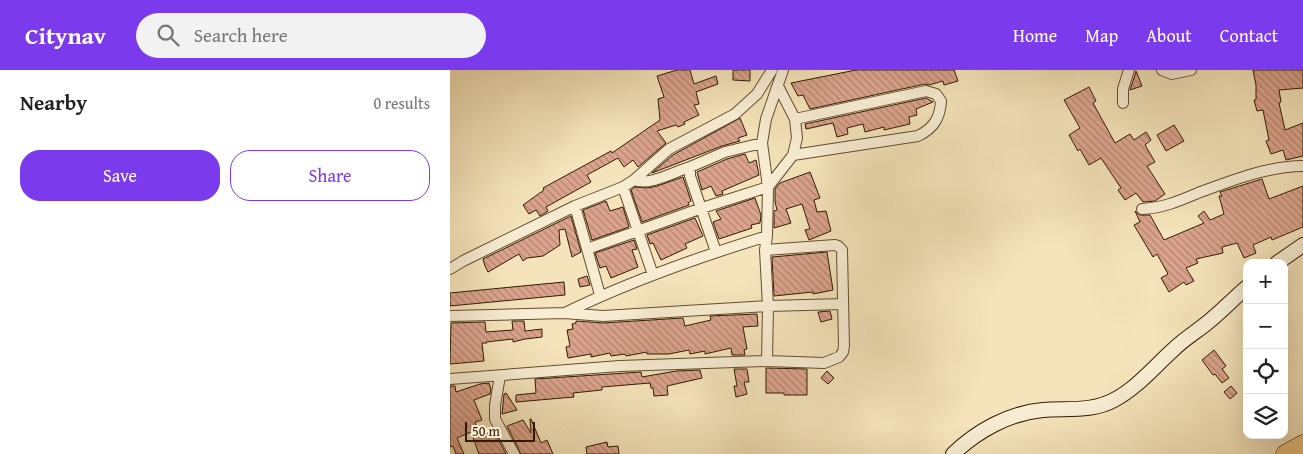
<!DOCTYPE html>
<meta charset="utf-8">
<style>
:root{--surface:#fff;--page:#f2f2f2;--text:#222;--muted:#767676;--line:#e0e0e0;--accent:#7c3aed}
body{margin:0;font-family:"Gentium Book Plus",serif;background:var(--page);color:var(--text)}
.controls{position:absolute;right:15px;bottom:15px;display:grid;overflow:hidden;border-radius:10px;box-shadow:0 5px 20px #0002}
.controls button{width:45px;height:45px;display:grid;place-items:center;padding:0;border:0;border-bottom:1px solid var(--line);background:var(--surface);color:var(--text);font:25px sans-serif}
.scale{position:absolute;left:15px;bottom:12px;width:70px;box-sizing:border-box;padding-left:5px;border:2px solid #301b00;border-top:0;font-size:14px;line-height:18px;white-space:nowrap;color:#301b00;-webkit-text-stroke:4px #f8edd3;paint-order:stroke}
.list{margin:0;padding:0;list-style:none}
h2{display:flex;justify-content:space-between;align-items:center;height:65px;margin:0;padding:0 20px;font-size:21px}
h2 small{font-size:16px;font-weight:400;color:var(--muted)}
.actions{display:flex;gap:10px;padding:15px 20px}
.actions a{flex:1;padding:11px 0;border:1px solid var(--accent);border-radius:20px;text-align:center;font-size:18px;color:var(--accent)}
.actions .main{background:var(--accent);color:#fff}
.icon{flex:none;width:28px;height:28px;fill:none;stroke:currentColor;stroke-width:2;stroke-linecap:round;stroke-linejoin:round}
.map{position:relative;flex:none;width:853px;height:384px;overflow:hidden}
header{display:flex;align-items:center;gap:30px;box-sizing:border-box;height:70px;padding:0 25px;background:var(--accent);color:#fff}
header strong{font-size:24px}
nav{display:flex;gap:28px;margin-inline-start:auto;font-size:18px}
.search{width:350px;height:45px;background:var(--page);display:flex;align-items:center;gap:12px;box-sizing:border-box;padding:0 18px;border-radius:28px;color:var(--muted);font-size:19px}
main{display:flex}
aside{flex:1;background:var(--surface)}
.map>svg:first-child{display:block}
.building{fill:url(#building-back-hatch);stroke:#301b00}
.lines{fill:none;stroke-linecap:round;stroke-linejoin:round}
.street-casing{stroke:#614d2f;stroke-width:12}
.secondary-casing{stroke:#301b00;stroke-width:16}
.highway-casing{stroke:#301b00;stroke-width:19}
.street{stroke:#f8edd3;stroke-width:10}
.secondary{stroke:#f8edd3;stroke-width:14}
.highway{stroke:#eac27e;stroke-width:18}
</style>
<header>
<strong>Citynav</strong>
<div class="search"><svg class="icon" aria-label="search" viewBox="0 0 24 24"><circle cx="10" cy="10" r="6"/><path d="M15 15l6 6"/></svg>Search here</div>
<nav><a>Home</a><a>Map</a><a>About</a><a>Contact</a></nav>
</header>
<main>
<aside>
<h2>Nearby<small>0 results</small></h2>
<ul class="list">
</ul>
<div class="actions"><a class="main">Save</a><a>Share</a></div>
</aside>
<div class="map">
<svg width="853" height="384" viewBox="0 0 853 384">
<defs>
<pattern id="building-back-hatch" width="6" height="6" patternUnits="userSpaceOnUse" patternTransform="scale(1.25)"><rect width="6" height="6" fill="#dca48e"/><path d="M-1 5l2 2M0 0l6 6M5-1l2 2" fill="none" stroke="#b38572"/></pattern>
</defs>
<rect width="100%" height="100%" fill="#f5e4bb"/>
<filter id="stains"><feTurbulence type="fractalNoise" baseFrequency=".004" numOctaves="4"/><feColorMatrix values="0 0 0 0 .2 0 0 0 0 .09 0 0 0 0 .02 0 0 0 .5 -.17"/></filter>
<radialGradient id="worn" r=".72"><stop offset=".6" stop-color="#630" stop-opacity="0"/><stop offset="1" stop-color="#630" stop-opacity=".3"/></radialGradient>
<!-- building -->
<path class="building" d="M227 0H240L244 14 266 6 268 14 246 22 249 34 244 35 249 45 234 52 235 54 228 57 226 55 207 61 216 73 188 97 183 90 174 97 168 88 137 105 141 112 96 137 98 141 90 146 86 140 79 144 73 135 94 120 93 118 161 81 162 83 210 50 208 29 214 27 207 6Z
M283 0H300V11L283 10Z
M406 0H504L508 11 494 15 493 11 479 15 475 14 360 39 353 25 348 26 341 13Z
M803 0H853V18L829 20 831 32 829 33 835 60 853 53V86L836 90 833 80 821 84 816 71 819 70 813 40 807 41 804 30H806V15Z
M686 1 692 16 680 20 686 2Z
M639 17 646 31 643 33 665 73 680 64 684 70 696 62 701 70 695 75 705 92 697 96 715 124 705 131 693 132 686 123 675 130 668 120 671 118 651 88 639 95 630 79 628 81 619 65 630 58 614 30Z
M476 28 483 32 466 39 467 45 459 47 460 54 434 60V57L415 62 413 54 397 58 398 64 387 67 383 53 356 59 355 54Z
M290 48 297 65 288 68 290 71 272 76 202 103 223 85Z
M724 55 734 71 716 81 707 65Z
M295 84 299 93 306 90 309 105 272 121 273 124 266 126 261 116 252 120 247 102 277 89Z
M360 102 370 128 364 130 367 142 376 141 381 161 359 170 355 160 360 159 352 134 336 139 341 153 324 158V141L327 140 325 132V119L330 113Z
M233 107 241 131 238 133 239 135 192 152 181 120 185 117 198 118 207 116Z
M812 109 819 129 853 116V157L822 170 821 167 803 175 806 183 794 188 787 173 772 177 773 183 746 189 748 193 736 198 744 211 736 215 734 212 719 222 711 208 718 204 707 184 703 187 684 155 690 152 685 141 690 145H700L714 170 754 153 748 146 754 141 760 150 774 144 769 126H772L770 122Z
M305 128 311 145 310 153 301 155 302 158 269 169 263 152 271 149 266 141Z
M156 131 160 141 173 137 179 157 142 170 133 140Z
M121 146 131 182 122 187 115 159 109 160 110 175 93 186 77 188 73 191 69 184 38 202 35 196 33 189Z
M245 148 253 166 235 174 237 178 211 190 203 173 200 174 197 165Z
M184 170 187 179 182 180 188 197 161 208 156 196 150 198 145 183Z
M377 182 383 220 363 224V222L324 226 322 187Z
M137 206 140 215 130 217 128 209Z
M114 212 115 225 0 236V223Z
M380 241 382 249 371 252 368 242Z
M307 244 308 256 293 257 297 279 294 280 295 285H282L281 278 255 284V281L240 284 239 280 219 284H197V282L176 286 175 284 161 286 160 283 141 287V284L118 288 116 277 120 276 117 260 123 259 122 254 126 253V251L153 253 233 248 235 256 261 250 260 246Z
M62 251H74L75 261 92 259V267L75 269 63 272V269L36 272 37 273H32L34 291 0 294 1 253 35 252 36 262 63 260Z
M764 280 776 296 772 299 779 308 772 313 765 304 763 305 752 290Z
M316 298 357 299V325H334V323H316Z
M284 299H297L299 312H294L297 324 286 327 284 316H287Z
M250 300 252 308 217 316 218 325 204 326 203 318H201L200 313 152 317V320L123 323 124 327 66 332V325L86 323 85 309 191 302 192 307 226 301Z
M377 301 384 308 378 314 371 308Z
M39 313 41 319 40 324 24 330 32 350 25 352 30 366 44 361 56 384H29L21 362 7 368 14 384H6L3 376 0 377V316H5L6 322 30 314Z
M781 316 787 323 780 329 774 322Z
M56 323 67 340 52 344 54 324Z
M80 349H81L91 373 97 370 103 384H71L57 356 73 350 81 363Z
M157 372 158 377 168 376 169 384H137L136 377Z"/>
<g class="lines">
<defs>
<path id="street" d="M712 0 722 4 741 0
M673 33V19L679 0
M343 85 468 66C484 58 490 48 491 31L486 24 476 21 345 49
M184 110C201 116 223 102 240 97
M173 117 203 205
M125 136 150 225
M692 139C713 138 729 131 748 123 780 111 818 96 853 96
M137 179 252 138 318 117 343 85 347 68 345 49 328 16
M266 182 240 106V97L275 82 312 73
M0 199 13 191 125 136 173 117 184 110 219 79 285 44 307 24 322 0
M115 243C180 211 249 187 317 166
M0 246 114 243 153 246 318 236 393 234
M317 291 318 236 315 180 317 166 318 117 312 73 316 49 333 0
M50 306 45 335V349L64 384
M0 309 170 296 317 291 374 293 389 287 393 282 394 276 392 180 388 176 385 175 315 180"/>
<path id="secondary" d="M827 193 853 175
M503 384C527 361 559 343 593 340 617 338 642 342 664 330 687 318 705 296 724 279 734 269 746 262 757 253 771 242 783 229 797 217"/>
<path id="highway" d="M835 384 853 374"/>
</defs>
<!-- street casing -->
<use href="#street" class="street-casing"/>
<!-- secondary casing -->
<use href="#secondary" class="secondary-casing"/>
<!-- highway casing -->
<use href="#highway" class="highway-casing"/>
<!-- street -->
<use href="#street" class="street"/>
<!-- secondary -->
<use href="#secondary" class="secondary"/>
<!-- highway -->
<use href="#highway" class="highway"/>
</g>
<rect width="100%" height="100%" filter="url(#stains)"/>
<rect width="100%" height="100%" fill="url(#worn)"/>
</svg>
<div class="controls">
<button>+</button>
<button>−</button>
<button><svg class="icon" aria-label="locate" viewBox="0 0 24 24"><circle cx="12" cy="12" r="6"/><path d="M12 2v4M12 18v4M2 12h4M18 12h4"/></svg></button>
<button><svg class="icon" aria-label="layers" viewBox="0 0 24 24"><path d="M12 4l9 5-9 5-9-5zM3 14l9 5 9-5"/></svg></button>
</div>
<div class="scale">50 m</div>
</div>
</main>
